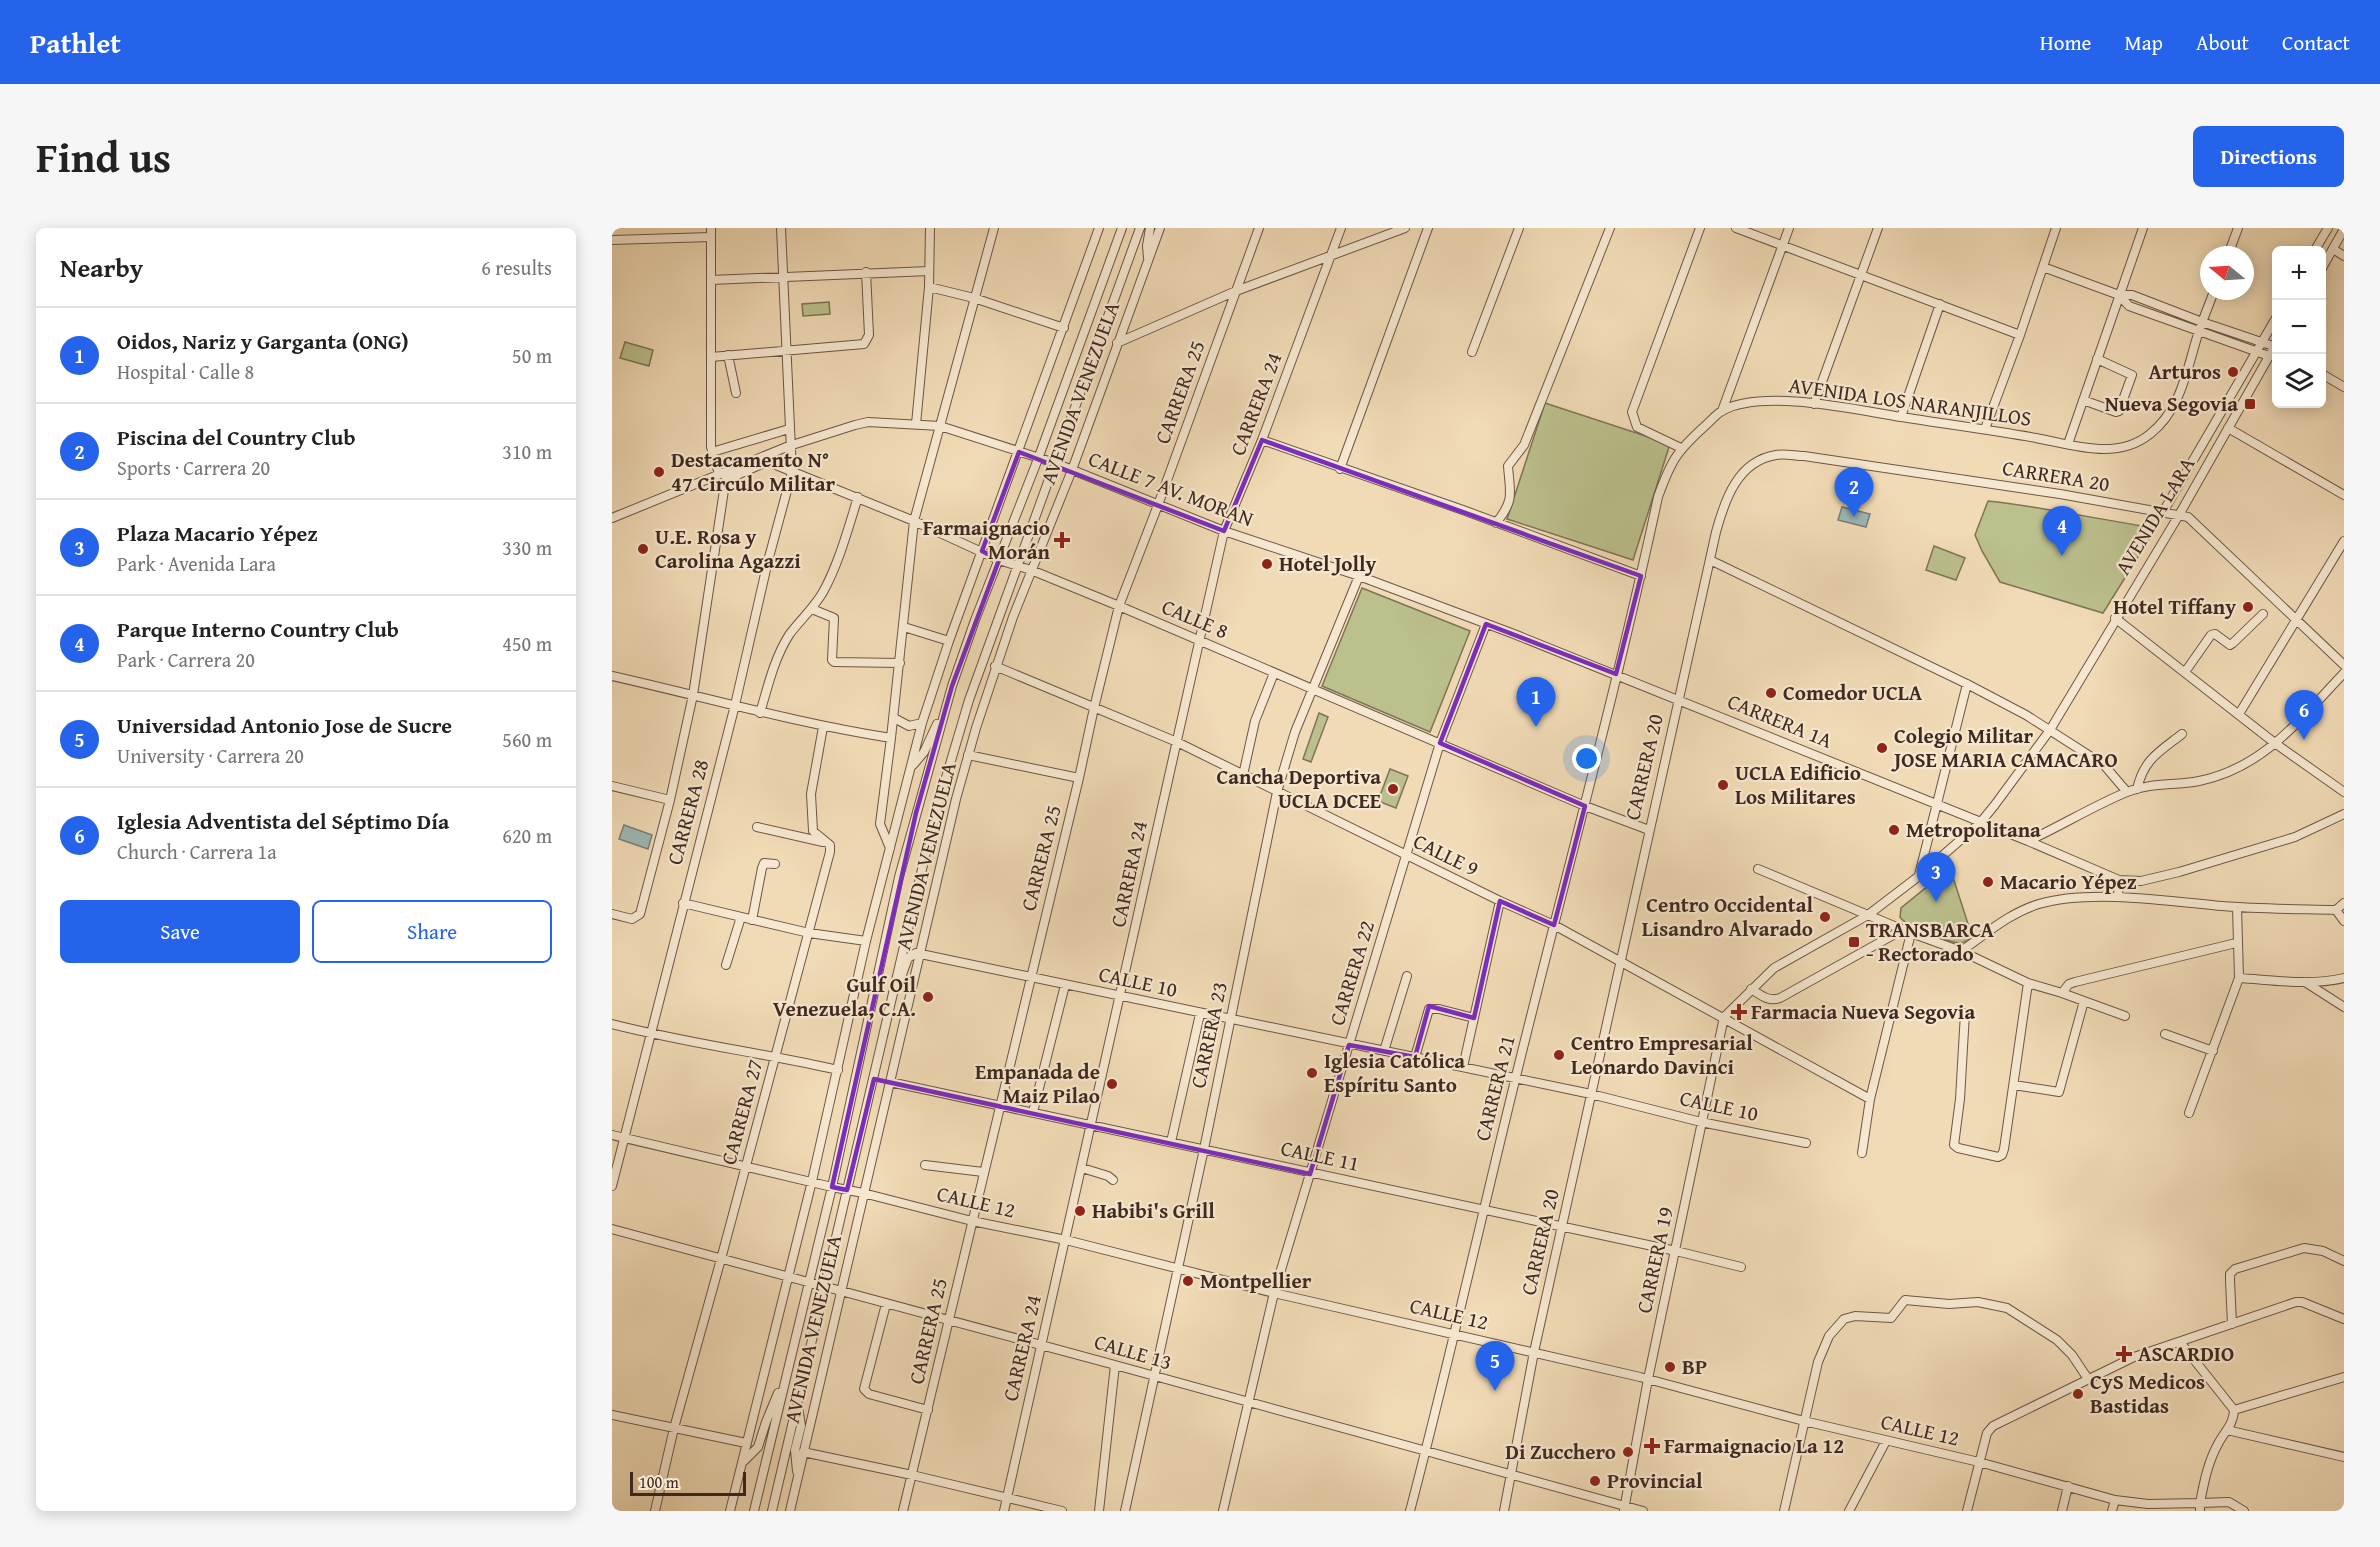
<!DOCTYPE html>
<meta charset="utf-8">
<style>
:root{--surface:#fff;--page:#f6f6f6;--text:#222;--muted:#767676;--line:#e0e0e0;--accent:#2563eb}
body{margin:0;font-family:"Gentium Book Plus",serif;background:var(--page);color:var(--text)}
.controls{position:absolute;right:18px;top:18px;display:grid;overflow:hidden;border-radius:9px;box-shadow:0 3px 15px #0003}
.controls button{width:54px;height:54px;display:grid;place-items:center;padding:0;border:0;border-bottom:2px solid var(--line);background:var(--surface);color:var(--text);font:30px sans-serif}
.compass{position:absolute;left:1588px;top:18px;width:54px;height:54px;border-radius:50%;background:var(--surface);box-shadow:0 3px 15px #0003;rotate:288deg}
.scale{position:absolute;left:18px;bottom:15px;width:116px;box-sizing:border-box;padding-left:6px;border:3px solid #41281f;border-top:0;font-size:16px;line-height:21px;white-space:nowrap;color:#41281f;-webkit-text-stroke:4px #f6e8d0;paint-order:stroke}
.you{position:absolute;left:975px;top:531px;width:21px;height:21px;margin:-15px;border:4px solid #fff;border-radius:50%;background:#1a73e8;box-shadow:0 0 0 9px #1a73e833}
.badge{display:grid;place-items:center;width:39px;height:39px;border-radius:50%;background:var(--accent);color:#fff;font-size:20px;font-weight:700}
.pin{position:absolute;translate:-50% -50px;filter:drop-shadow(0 2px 3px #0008)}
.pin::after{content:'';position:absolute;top:32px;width:21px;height:18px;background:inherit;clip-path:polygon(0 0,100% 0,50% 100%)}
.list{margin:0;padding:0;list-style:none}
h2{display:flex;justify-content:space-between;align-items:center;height:78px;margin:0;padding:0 24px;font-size:26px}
h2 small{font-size:20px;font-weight:400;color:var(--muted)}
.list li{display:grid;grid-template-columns:39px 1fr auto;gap:18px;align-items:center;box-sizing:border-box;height:96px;padding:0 24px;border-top:2px solid var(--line)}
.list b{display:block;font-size:22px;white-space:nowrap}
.list p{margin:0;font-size:20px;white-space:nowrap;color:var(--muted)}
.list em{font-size:20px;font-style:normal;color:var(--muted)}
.actions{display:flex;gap:12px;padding:18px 24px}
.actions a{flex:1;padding:14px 0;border:2px solid var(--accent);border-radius:9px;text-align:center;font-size:21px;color:var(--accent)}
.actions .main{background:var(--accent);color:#fff}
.icon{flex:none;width:33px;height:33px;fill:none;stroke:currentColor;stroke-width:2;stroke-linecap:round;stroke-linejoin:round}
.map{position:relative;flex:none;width:1732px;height:1283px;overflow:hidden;border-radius:9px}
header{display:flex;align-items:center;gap:36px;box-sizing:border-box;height:84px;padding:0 30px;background:var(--accent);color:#fff}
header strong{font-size:28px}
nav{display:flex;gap:33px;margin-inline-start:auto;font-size:21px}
.intro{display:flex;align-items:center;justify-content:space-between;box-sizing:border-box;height:144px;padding:0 36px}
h1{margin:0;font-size:42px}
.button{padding:15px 27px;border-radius:9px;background:var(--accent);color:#fff;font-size:21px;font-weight:700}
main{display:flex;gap:36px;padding:0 36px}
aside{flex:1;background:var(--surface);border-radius:9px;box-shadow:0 3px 15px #0003}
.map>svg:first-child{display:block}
.green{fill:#bbc08d;stroke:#7e7456;stroke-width:1.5}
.water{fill:#9db9b7;stroke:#787f7a;stroke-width:1.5}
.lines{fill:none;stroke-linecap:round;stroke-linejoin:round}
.minor-casing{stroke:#6d5545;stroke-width:10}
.minor{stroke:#f6e8d0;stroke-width:8}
.marked{fill:none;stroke:#7b2cbf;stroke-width:4.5;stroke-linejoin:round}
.poi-dot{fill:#8f2418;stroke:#f6e8d0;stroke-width:2}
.labels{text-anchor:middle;stroke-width:4.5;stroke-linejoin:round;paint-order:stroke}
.poi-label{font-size:21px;font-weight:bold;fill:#41281f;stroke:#f6e8d0;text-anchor:start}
.street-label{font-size:21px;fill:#41281f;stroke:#f6e8d0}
</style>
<header>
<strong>Pathlet</strong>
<nav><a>Home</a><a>Map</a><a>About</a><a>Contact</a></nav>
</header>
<div class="intro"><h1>Find us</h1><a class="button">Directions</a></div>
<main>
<aside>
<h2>Nearby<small>6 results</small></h2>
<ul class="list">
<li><span class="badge">1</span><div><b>Oidos, Nariz y Garganta (ONG)</b><p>Hospital · Calle 8</p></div><em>50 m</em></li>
<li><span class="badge">2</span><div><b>Piscina del Country Club</b><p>Sports · Carrera 20</p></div><em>310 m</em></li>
<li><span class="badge">3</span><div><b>Plaza Macario Yépez</b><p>Park · Avenida Lara</p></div><em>330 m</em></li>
<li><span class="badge">4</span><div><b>Parque Interno Country Club</b><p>Park · Carrera 20</p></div><em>450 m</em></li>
<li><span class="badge">5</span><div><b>Universidad Antonio Jose de Sucre</b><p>University · Carrera 20</p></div><em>560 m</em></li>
<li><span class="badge">6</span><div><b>Iglesia Adventista del Séptimo Día</b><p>Church · Carrera 1a</p></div><em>620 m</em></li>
</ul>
<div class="actions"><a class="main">Save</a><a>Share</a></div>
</aside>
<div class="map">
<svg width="1732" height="1283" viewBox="0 0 1732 1283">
<rect width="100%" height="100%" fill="#f1dbb6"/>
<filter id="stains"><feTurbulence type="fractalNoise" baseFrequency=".00333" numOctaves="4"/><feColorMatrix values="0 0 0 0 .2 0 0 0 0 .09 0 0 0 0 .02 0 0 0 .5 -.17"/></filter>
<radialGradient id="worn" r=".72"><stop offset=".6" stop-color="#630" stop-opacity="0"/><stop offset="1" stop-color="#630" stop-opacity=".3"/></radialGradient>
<!-- green -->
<path class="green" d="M217 74 218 86 191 88 190 76Z
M13 114 41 122 37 138 8 130Z
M933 175 1058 216 1021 332 895 291Z
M1376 273C1433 279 1488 292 1544 300L1491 385 1388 354 1370 323 1363 307Z
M1322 318 1353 330 1344 352 1314 342Z
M750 360 858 403 818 504 710 458Z
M707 485 716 489 699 534 691 531Z
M778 541 796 548 784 580 766 573Z
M1338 640 1359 705V710C1355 713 1352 715 1346 715 1334 713 1294 699 1288 689L1289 680Z"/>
<!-- water -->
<path class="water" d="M1230 279 1258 286 1254 299 1226 292Z
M12 597 40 607 36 621 7 611Z"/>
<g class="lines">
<defs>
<path id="minor" d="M99 0V219L107 246
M1124 0 1408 107
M0 12 99 9
M1721 21 1732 28
M1703 22 1716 0
M1616 27 1626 0
M536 30 535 18 538 0
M1431 39 1507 67H1520L1590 94 1664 119
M1710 40 1732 1
M99 52 317 43
M317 59 362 70 452 100
M1507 67 1517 78 1657 128
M505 115 624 63 793 0
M860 124 907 0
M116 127 124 165
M99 129 252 116 257 107 254 44
M1710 146 1732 159
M1471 172 1504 184 1507 183 1520 147 1485 131
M1202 176 1266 0
M1110 183 1177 0
M1289 189 1328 76
M304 196 317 59 318 0
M1616 200 1732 267
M1373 201 1408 107 1444 0
M650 212 851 282 1029 348
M1456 216 1531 0
M1069 220 1025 199 1020 184 1088 0
M100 224 177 201
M728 241 816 0
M114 252 154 234 159 235 302 293 387 332 419 342 507 378 973 578 1037 602
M1551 284 1664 90
M0 290 177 218 243 197 256 194 328 198 443 235 612 303 747 348 902 406 1416 613C1449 598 1481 578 1515 564 1540 554 1562 558 1587 553 1652 540 1689 490 1732 445
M884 295C903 272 898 265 896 238L912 217 998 0
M1098 332 1355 456 1414 487 1492 537 1515 564
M200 381 222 390 220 432 222 434 288 435
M1503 390 1664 516 1732 564
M292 399 337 413
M383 438 565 514 888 673 942 697 1258 871
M1573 444 1599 407 1603 406 1618 417 1621 415 1651 386
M0 448C93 469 184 495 279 510L302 293 382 0
M148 485C156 458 162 431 177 407 188 392 202 380 211 364 227 335 236 301 246 269
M1627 486 1732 313
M282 490 297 498 310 495
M356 527 467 550
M301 537 312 524 325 496
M631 547 643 493 662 445
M0 558 58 572
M1525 561C1532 531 1547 524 1570 506
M145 599 211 614
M1416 613 1507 652
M278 620 268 596 279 510
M1146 641 1299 705 1349 723 1416 755 1450 765 1513 788
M1307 647 1355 456
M1506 669 1507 652 1529 653 1567 644 1683 609 1732 586
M71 675 197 705 254 713
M1724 682 1732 675
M0 686 20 691 28 686 58 572 81 467 114 249
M140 692 150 640 152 635 163 636
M1349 723C1374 706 1397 685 1427 676 1477 661 1557 673 1610 678 1648 681 1686 681 1724 682L1732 693
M114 737 129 689
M1627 750C1661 752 1698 758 1732 750
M1693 754 1732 779
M287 755 296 730 304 725 979 866 1089 894 1194 915
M1139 761C1149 767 1156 774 1168 770L1292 701
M1450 765 1457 756 1463 754 1624 715
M1353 785 1348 871 1342 917 1346 920 1386 929 1390 927 1392 921 1416 755
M1112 789 1162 740 1256 687 1307 648 1368 595 1382 578 1438 502 1567 287 1664 116
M0 796C74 815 151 825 226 842
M1553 806 1601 823
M772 823 795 748
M803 829 817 781H827L862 790
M851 839 888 673
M278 854 1064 1023 1129 1039
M1402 857 1447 864 1472 773
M421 884 453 757
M1577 885 1627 750 1625 679
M0 907 220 959 251 965 360 993 454 1012 662 1065 1028 1149 1192 1193 1367 1234 1503 1272 1536 1276 1588 1275C1592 1254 1596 1234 1606 1216 1612 1204 1622 1196 1622 1182L1568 1114
M559 914 588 786
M1250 925 1258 871 1299 705
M313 937 371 944
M470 940 496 948 501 952
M0 958 123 477 156 333 180 244 169 0
M0 1001 503 1137 1031 1283
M274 1076 252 1161 257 1166 316 1182
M1620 1096 1618 1052V1046L1623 1041 1692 1020 1711 1023 1732 1033
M1622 1182 1732 1149
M0 1187 134 1215
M1615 1202 1732 1229
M191 1224 300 1247 450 1283
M132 1233 146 1219 154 1194 166 1165
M185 1243 183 1222 189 1198 186 1178
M1012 1282 1036 1151 1112 789
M43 1283 62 1200 109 1031 218 624V617L201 603 199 566 211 499
M118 1283 200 953 254 713 310 495 337 413 487 0
M142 1283 220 959 287 649 340 458 363 392 426 231 510 0
M160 1283 322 590 357 472 528 0
M178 1283 344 571 364 500 401 389 460 242 548 0
M291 1283 467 550 482 480 507 378 546 277 647 0
M392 1283 612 303 650 212 729 0
M487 1283 503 1137
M513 1283 592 921 665 564 683 504 747 348
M611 1283 662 1065 828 515 874 396
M798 1283C838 1131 872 977 910 824 956 639 1006 455 1046 269 1059 233 1064 224 1093 198 1098 194 1104 186 1110 183 1150 160 1245 182 1289 189 1334 196 1379 202 1424 210 1461 217 1505 233 1538 206 1569 182 1575 141 1586 106 1591 91 1597 77 1602 63
M892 1283 922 1124 1104 304C1113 271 1126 233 1164 227 1173 225 1183 228 1192 228L1448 266 1576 289 1732 437
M1172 1283 1206 1134 1217 1108 1232 1091 1243 1088 1279 1090 1293 1072 1337 1076 1366 1074 1395 1080 1445 1112 1460 1127 1476 1151
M1237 1283 1274 1213
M1355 1283 1375 1205 1381 1198 1522 1129 1684 1074H1690L1732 1091
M1450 1283 1456 1258
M1500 1283 1503 1272
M1588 1283V1275L1617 1274 1632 1283"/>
</defs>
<!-- minor casing -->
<use href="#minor" class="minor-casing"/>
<!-- minor -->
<use href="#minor" class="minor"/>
</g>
<!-- marked area -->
<path class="marked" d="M650 212 1029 348 1004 446 874 396 828 515 973 578 942 697 888 673 862 790 817 778 803 829 737 817 698 946 262 851 235 962 220 959 304 585 340 458 387 332 370 323 407 224 612 303Z"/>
<!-- markers -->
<g class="poi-dot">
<circle cx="1621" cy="144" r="6"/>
<rect x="1632" y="170" width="12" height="12" rx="3"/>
<circle cx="47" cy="244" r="6"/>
<path d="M447 303h6v6h6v6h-6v6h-6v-6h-6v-6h6z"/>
<circle cx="31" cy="321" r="6"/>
<circle cx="655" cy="336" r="6"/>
<circle cx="1636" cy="379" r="6"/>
<circle cx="1159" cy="465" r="6"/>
<circle cx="1270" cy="520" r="6"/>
<circle cx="1111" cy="557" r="6"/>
<circle cx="781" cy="561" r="6"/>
<circle cx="1282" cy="602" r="6"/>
<circle cx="1376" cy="654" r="6"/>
<circle cx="1213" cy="689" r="6"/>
<rect x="1236" y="708" width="12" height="12" rx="3"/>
<circle cx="316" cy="769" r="6"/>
<path d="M1124 775h6v6h6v6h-6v6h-6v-6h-6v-6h6z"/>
<circle cx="947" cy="827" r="6"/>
<circle cx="700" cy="845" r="6"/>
<circle cx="500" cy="856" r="6"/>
<circle cx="468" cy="983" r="6"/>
<circle cx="576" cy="1053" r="6"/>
<path d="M1509 1117h6v6h6v6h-6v6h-6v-6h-6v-6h6z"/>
<circle cx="1058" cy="1139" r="6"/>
<circle cx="1466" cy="1166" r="6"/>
<path d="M1037 1209h6v6h6v6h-6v6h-6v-6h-6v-6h6z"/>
<circle cx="1016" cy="1224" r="6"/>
<circle cx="983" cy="1253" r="6"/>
</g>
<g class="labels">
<!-- poi labels -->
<g class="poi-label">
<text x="1609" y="151" text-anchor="end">Arturos</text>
<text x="1626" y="183" text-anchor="end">Nueva Segovia</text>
<text x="59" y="239">Destacamento N°<tspan x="59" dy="24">47 Circulo Militar</tspan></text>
<text x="438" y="307" text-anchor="end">Farmaignacio<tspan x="438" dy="24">Morán</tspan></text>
<text x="43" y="316">U.E. Rosa y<tspan x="43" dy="24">Carolina Agazzi</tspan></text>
<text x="667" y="343">Hotel Jolly</text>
<text x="1624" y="386" text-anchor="end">Hotel Tiffany</text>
<text x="1171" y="472">Comedor UCLA</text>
<text x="1282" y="515">Colegio Militar<tspan x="1282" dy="24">JOSE MARIA CAMACARO</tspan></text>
<text x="1123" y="552">UCLA Edificio<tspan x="1123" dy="24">Los Militares</tspan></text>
<text x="769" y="556" text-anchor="end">Cancha Deportiva<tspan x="769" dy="24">UCLA DCEE</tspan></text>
<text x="1294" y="609">Metropolitana</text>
<text x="1388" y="661">Macario Yépez</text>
<text x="1201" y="684" text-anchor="end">Centro Occidental<tspan x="1201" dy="24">Lisandro Alvarado</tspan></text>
<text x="1254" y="709">TRANSBARCA<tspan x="1254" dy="24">- Rectorado</tspan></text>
<text x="304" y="764" text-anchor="end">Gulf Oil<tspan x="304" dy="24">Venezuela, C.A.</tspan></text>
<text x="1139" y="791">Farmacia Nueva Segovia</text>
<text x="959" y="822">Centro Empresarial<tspan x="959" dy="24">Leonardo Davinci</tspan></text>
<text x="712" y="840">Iglesia Católica<tspan x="712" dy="24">Espíritu Santo</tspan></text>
<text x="488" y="851" text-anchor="end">Empanada de<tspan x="488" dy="24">Maiz Pilao</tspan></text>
<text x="480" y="990">Habibi's Grill</text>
<text x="588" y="1060">Montpellier</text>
<text x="1526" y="1133">ASCARDIO</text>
<text x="1070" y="1146">BP</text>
<text x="1478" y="1161">CyS Medicos<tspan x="1478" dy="24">Bastidas</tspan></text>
<text x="1052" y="1225">Farmaignacio La 12</text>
<text x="1004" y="1231" text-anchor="end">Di Zucchero</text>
<text x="995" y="1260">Provincial</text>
</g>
<!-- street labels -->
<g class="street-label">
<text transform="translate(568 164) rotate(-70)" y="7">CARRERA 25</text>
<text transform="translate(468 165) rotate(-70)" y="7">AVENIDA VENEZUELA</text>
<text transform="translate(1298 174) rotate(8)" y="7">AVENIDA LOS NARANJILLOS</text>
<text transform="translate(644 176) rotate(-69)" y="7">CARRERA 24</text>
<text transform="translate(1444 248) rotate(9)" y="7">CARRERA 20</text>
<text transform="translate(559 261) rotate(21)" y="7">CALLE 7 AV. MORAN</text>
<text transform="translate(1543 288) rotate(-59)" y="7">AVENIDA LARA</text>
<text transform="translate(583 391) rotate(23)" y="7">CALLE 8</text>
<text transform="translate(1168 493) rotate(22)" y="7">CARRERA 1A</text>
<text transform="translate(1032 539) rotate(-77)" y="7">CARRERA 20</text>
<text transform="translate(76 584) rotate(-75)" y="7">CARRERA 28</text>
<text transform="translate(834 627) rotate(26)" y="7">CALLE 9</text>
<text transform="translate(314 628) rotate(-76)" y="7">AVENIDA VENEZUELA</text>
<text transform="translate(429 630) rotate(-76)" y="7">CARRERA 25</text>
<text transform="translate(517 646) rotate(-78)" y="7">CARRERA 24</text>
<text transform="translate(740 745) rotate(-73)" y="7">CARRERA 22</text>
<text transform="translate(526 754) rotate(12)" y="7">CALLE 10</text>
<text transform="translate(597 807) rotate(-78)" y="7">CARRERA 23</text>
<text transform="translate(883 860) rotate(-76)" y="7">CARRERA 21</text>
<text transform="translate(1107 878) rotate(12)" y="7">CALLE 10</text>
<text transform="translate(130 884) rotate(-75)" y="7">CARRERA 27</text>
<text transform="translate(708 928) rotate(12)" y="7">CALLE 11</text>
<text transform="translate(364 974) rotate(13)" y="7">CALLE 12</text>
<text transform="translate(928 1014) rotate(-77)" y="7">CARRERA 20</text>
<text transform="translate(1043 1032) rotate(-78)" y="7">CARRERA 19</text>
<text transform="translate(837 1086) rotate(13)" y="7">CALLE 12</text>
<text transform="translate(201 1101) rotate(-77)" y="7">AVENIDA VENEZUELA</text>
<text transform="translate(316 1103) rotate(-77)" y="7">CARRERA 25</text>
<text transform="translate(410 1120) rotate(-77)" y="7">CARRERA 24</text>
<text transform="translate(521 1124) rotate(16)" y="7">CALLE 13</text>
<text transform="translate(1308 1202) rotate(13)" y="7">CALLE 12</text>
</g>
</g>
<rect width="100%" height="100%" filter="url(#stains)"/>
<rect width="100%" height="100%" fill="url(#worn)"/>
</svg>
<div class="controls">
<button>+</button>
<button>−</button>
<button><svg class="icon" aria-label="layers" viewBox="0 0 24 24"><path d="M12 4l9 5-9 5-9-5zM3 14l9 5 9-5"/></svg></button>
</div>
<svg class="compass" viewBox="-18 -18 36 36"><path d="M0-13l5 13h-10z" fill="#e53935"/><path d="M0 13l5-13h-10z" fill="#767676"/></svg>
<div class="scale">100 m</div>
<div class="you"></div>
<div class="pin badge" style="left:924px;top:499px">1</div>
<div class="pin badge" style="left:1242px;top:289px">2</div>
<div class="pin badge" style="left:1324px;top:674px">3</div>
<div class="pin badge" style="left:1450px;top:328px">4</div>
<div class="pin badge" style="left:883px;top:1163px">5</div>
<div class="pin badge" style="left:1692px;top:512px">6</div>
</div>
</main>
